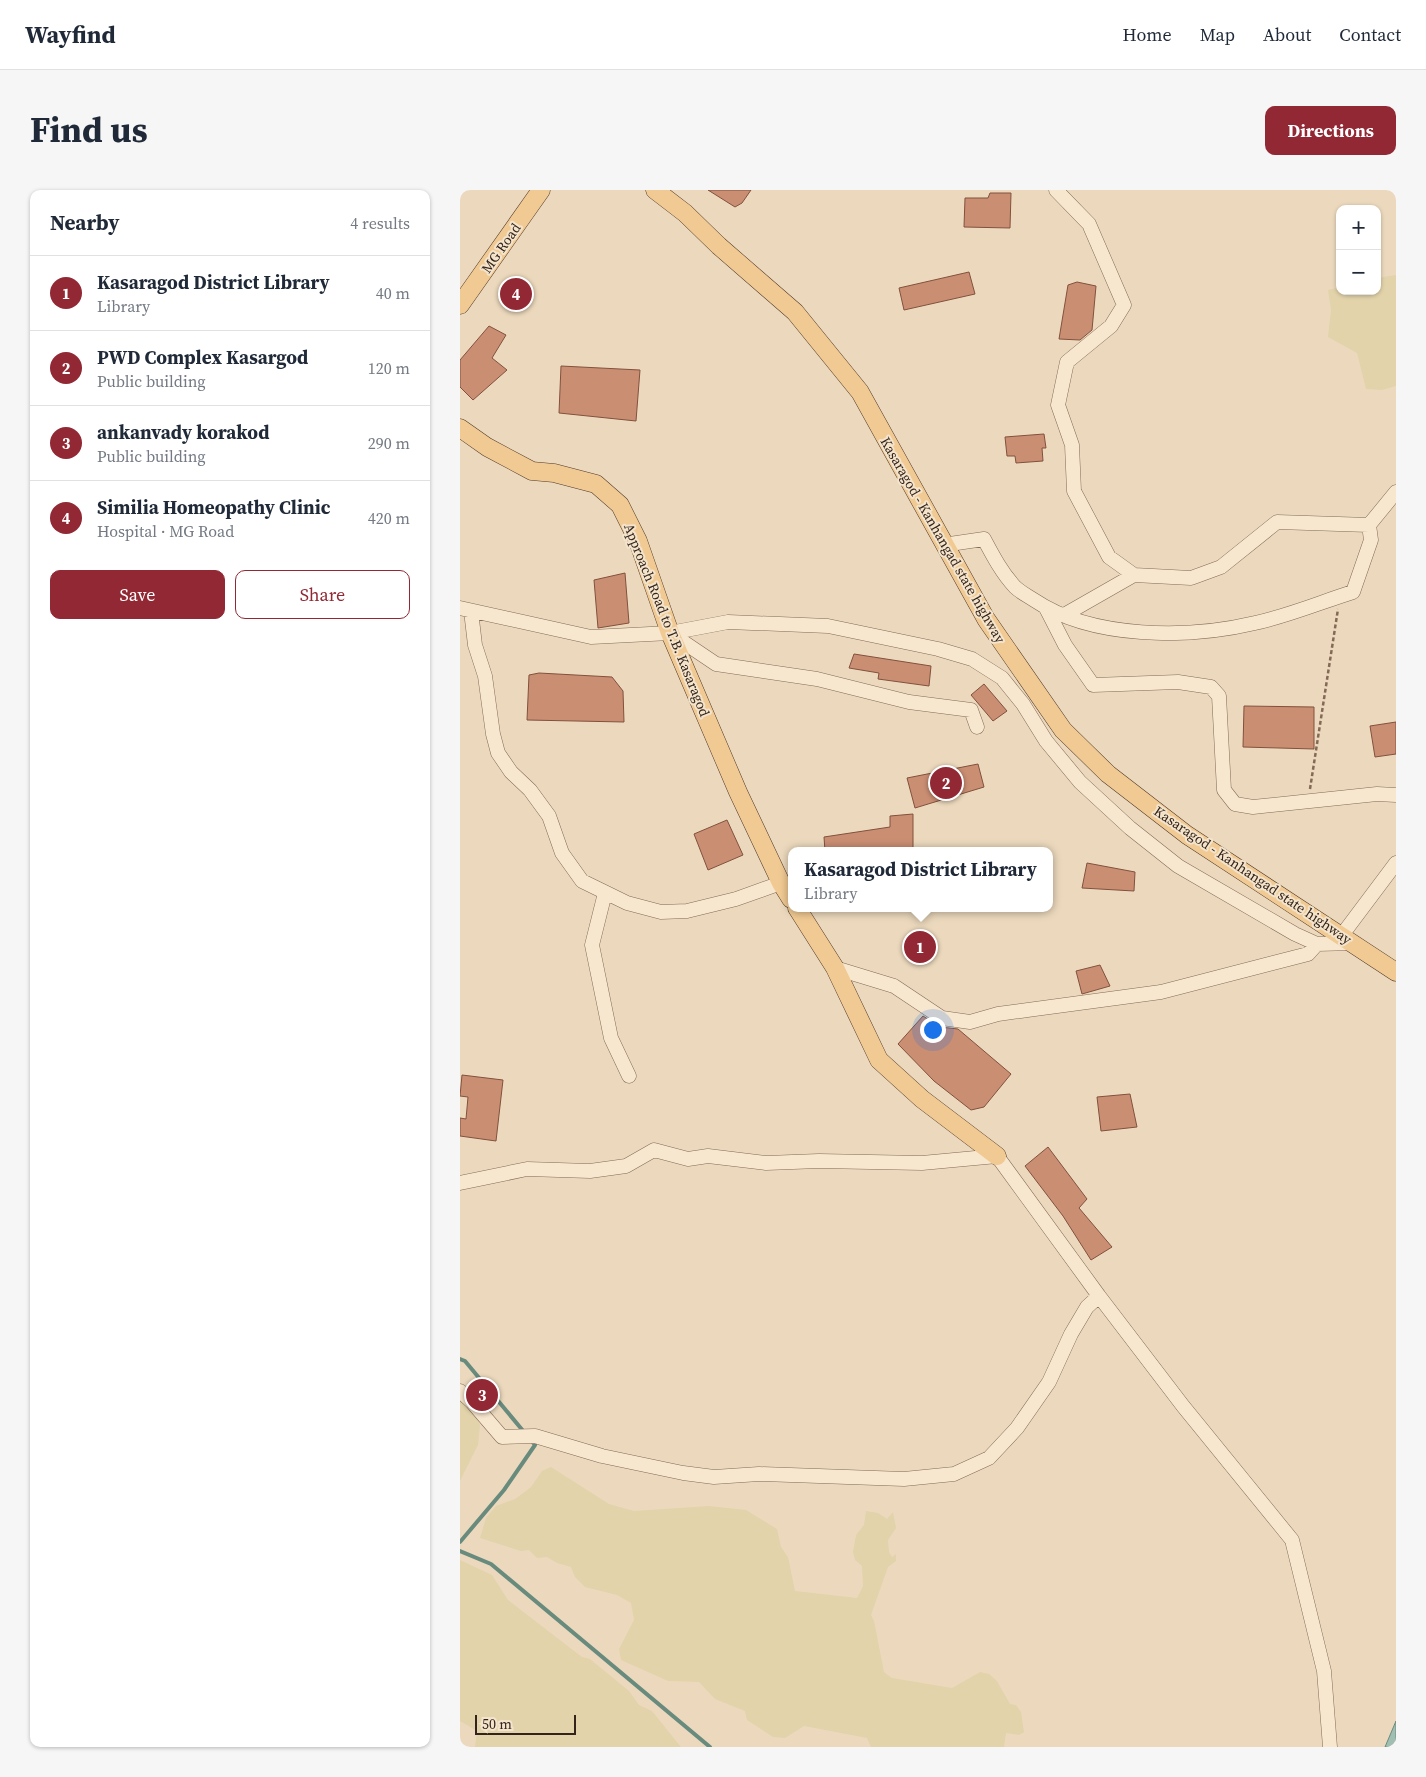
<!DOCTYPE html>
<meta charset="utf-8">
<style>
:root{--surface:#fff;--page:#f6f6f7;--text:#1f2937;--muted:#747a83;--line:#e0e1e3;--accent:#912834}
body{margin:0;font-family:"Source Serif 4",serif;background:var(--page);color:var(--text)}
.controls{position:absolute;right:15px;top:15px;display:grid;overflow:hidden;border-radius:10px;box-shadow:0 1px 4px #0004}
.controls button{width:45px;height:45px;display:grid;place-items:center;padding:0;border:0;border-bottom:1px solid var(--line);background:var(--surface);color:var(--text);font:25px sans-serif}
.scale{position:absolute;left:15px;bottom:12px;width:101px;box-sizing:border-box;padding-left:5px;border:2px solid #33241b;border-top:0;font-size:14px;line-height:18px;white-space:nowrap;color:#33241b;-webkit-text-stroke:4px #f4e4cc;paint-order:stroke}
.you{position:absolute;left:472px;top:839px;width:18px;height:18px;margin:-12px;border:4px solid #fff;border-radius:50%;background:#1a73e8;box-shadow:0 0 0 8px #1a73e833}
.badge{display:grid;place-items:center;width:32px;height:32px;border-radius:50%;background:var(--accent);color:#fff;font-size:16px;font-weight:700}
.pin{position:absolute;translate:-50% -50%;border:2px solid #fff;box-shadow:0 1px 5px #0006}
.popup{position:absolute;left:328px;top:657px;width:265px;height:65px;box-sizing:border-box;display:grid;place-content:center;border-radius:10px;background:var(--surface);filter:drop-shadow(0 1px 4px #0005);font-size:16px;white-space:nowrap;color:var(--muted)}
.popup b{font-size:19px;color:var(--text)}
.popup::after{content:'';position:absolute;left:50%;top:100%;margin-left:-10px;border:10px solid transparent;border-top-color:var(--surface)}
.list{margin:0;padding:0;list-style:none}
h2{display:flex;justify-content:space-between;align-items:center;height:65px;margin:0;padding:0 20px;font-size:21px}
h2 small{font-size:16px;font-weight:400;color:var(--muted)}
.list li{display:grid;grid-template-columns:32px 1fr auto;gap:15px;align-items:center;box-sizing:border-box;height:75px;padding:0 20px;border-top:1px solid var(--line)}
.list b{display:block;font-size:19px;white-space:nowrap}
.list p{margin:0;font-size:16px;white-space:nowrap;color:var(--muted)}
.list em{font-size:16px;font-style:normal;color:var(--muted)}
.actions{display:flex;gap:10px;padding:15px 20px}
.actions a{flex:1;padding:11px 0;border:1px solid var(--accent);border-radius:10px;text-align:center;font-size:18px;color:var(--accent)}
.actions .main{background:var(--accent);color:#fff}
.map{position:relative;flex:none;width:936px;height:1557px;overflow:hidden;border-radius:10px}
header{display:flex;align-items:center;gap:30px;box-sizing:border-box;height:70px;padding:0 25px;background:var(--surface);border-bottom:1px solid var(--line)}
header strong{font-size:24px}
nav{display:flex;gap:28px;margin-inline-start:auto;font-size:18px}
.intro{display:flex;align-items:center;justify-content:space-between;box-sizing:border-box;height:120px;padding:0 30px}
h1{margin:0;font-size:35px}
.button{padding:12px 22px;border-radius:10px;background:var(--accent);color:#fff;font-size:18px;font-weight:700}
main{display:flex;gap:30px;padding:0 30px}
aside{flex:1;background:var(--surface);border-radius:10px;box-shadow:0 1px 4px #0004}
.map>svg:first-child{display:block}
.farmland{fill:#e2d3aa}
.water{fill:#a0beb2;stroke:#688b7e}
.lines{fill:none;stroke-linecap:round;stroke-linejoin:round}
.stream{stroke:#688b7e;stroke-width:4}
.building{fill:#ca8e73;stroke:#82513d}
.minor-casing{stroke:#846a56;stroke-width:15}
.major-casing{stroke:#51392b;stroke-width:19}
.path{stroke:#846a56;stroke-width:2.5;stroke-dasharray:4 2.5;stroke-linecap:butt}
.minor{stroke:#f8e7cf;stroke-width:14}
.major{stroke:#f1ca93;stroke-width:18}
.labels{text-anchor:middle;stroke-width:4;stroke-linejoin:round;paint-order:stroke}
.street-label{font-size:14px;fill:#33241b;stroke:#f4e4cc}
</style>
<header>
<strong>Wayfind</strong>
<nav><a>Home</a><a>Map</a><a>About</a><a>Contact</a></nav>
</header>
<div class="intro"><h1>Find us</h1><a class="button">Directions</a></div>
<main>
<aside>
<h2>Nearby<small>4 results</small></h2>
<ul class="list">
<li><span class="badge">1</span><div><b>Kasaragod District Library</b><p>Library</p></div><em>40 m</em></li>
<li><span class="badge">2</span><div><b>PWD Complex Kasargod</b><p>Public building</p></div><em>120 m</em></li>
<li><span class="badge">3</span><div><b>ankanvady korakod</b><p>Public building</p></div><em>290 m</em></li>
<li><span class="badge">4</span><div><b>Similia Homeopathy Clinic</b><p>Hospital · MG Road</p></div><em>420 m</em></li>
</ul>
<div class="actions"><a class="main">Save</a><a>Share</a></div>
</aside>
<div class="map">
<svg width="936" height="1557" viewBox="0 0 936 1557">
<rect width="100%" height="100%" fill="#ecd9bd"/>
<!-- farmland -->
<path class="farmland" d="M936 85V196L922 200 906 199 897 163 868 147 871 120 868 100 880 97V101H917V88Z
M0 1210 17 1226 20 1235 18 1255 0 1291Z
M91 1277 149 1314 174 1321 249 1316 286 1320 317 1339 321 1357 328 1367 335 1401 397 1408 403 1396 402 1376 395 1370 393 1362 396 1345 404 1335 406 1321 418 1323 427 1329 433 1322 436 1338 428 1350 429 1362 432 1367 436 1364V1371L428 1377 411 1425 414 1431 424 1482 432 1488 492 1498 520 1482 529 1484 537 1491 550 1514 556 1515 561 1522 564 1542 559 1545 546 1543 544 1557H411L407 1548 344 1536 325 1548 313 1547 287 1530 285 1521 255 1509 239 1492 208 1491 161 1470 159 1459 174 1430 171 1413 157 1405 125 1397 115 1387 111 1377 97 1373 87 1367 77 1368 69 1360 61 1361 20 1348 26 1328 36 1316 55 1309 71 1297 82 1281Z
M0 1370 32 1385 48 1410 122 1467 130 1469 169 1501 179 1515 192 1521 221 1557H15L17 1541 0 1531Z"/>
<!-- water -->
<path class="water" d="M936 1531V1557H925Z"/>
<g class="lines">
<!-- stream -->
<path class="stream" d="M0 1169 5 1171 64 1242
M0 1352 44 1300 75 1255 70 1249
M0 1361 31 1374 250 1557"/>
</g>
<!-- building -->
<path class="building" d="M248 0H291L282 13 275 17Z
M530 3H551L550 38 504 37 505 8H528Z
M509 82 515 104 444 120 439 98Z
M617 92 636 96 632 140 620 150 599 149 608 95Z
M29 136 46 145 32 168 47 180 13 210 0 197V170Z
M101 176 180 180 176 231 99 223Z
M584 244 586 258H582L583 271 556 273 555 266H547L545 247Z
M165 383 169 433 138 438 134 390Z
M394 464 471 476 469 496 418 489 419 483 389 478Z
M79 483 152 487 163 501 164 532 67 530 69 485Z
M524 494 547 521 533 531 511 505Z
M784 516 854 517V559L783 557Z
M936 532V564L915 567 910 536Z
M518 574 524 597 455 618 447 588Z
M453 624V661H365L364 647 430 637V626Z
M267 630 283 665 248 680 234 644Z
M627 673 675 682 674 701 622 698Z
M463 747 468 759 458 767 451 754Z
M640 775 650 796 622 804 616 781Z
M463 826 480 837 498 839 551 884 524 917 511 920 474 891 438 854Z
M2 885 43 890 36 951 0 946V928L6 929 8 907 0 906Z
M670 904 677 937 641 941 637 907Z
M588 957 627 1009 619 1018 652 1057 631 1070 603 1026 565 976Z"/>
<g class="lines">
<defs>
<path id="minor" d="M596 0 629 34 664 115 651 136 607 172 598 215 612 255 614 301 649 367 674 385 731 388 761 377 817 332 909 335 936 302
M483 355 524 349C533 366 542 383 555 397 560 402 568 406 574 410 632 449 728 449 795 433 828 426 861 412 893 402L911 350 909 335
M0 418 131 447 210 443 268 432 368 436 478 459 512 469 542 488 563 514 586 551 620 592 670 638 718 676 835 744 857 754 893 753
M586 418 605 455 633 495 718 492 751 497 759 506 764 600 775 614 793 617 917 604 936 605
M11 421 15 455 25 486 33 544 38 563 51 582 70 600 89 626 102 663 122 691 167 713 201 722 227 721 276 709 321 693
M604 425 674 385
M210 443 256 474 357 489 449 512 511 520 517 537
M145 703 132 755 151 848 169 886
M882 745 936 673
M375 778 434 796 482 828 510 832 538 824 701 802 848 764 857 754
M0 993 67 979 130 981 166 976 194 960 228 969 248 966 306 973 359 971 462 973 537 966 639 1106 723 1216 832 1350 864 1481 870 1557
M0 1201 12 1212 42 1247 75 1246 142 1266 223 1283 254 1287 299 1284 444 1289 494 1284 529 1268 557 1238 589 1192 611 1144 627 1117 639 1106"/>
<path id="major" d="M195 0 225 23 259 56 335 122 400 202 526 429 603 540 648 584 727 645 936 782
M0 115 81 0
M0 238 27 257 72 281 94 283 136 294 160 315 178 351 210 443 278 602 321 693 331 709
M337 718 375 778 419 870 462 909 537 966"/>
</defs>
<!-- minor casing -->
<use href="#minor" class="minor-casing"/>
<!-- major casing -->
<use href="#major" class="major-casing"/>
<!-- path -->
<path class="path" d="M850 599 878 419"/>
<!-- minor -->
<use href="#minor" class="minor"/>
<!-- major -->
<use href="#major" class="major"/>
</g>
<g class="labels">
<!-- street labels -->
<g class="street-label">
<text transform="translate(41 58) rotate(-55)" y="5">MG Road</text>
<text transform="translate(483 350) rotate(60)" y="5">Kasaragod - Kanhangad state highway</text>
<text transform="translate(207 430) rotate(68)" y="5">Approach Road to T.B. Kasaragod</text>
<text transform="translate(793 685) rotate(34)" y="5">Kasaragod - Kanhangad state highway</text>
</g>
</g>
</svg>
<div class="controls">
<button>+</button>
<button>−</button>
</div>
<div class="scale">50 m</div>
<div class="you"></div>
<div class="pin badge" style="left:460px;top:757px">1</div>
<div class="popup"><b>Kasaragod District Library</b>Library</div>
<div class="pin badge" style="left:486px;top:593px">2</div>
<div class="pin badge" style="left:22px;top:1205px">3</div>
<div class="pin badge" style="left:56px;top:104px">4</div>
</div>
</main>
